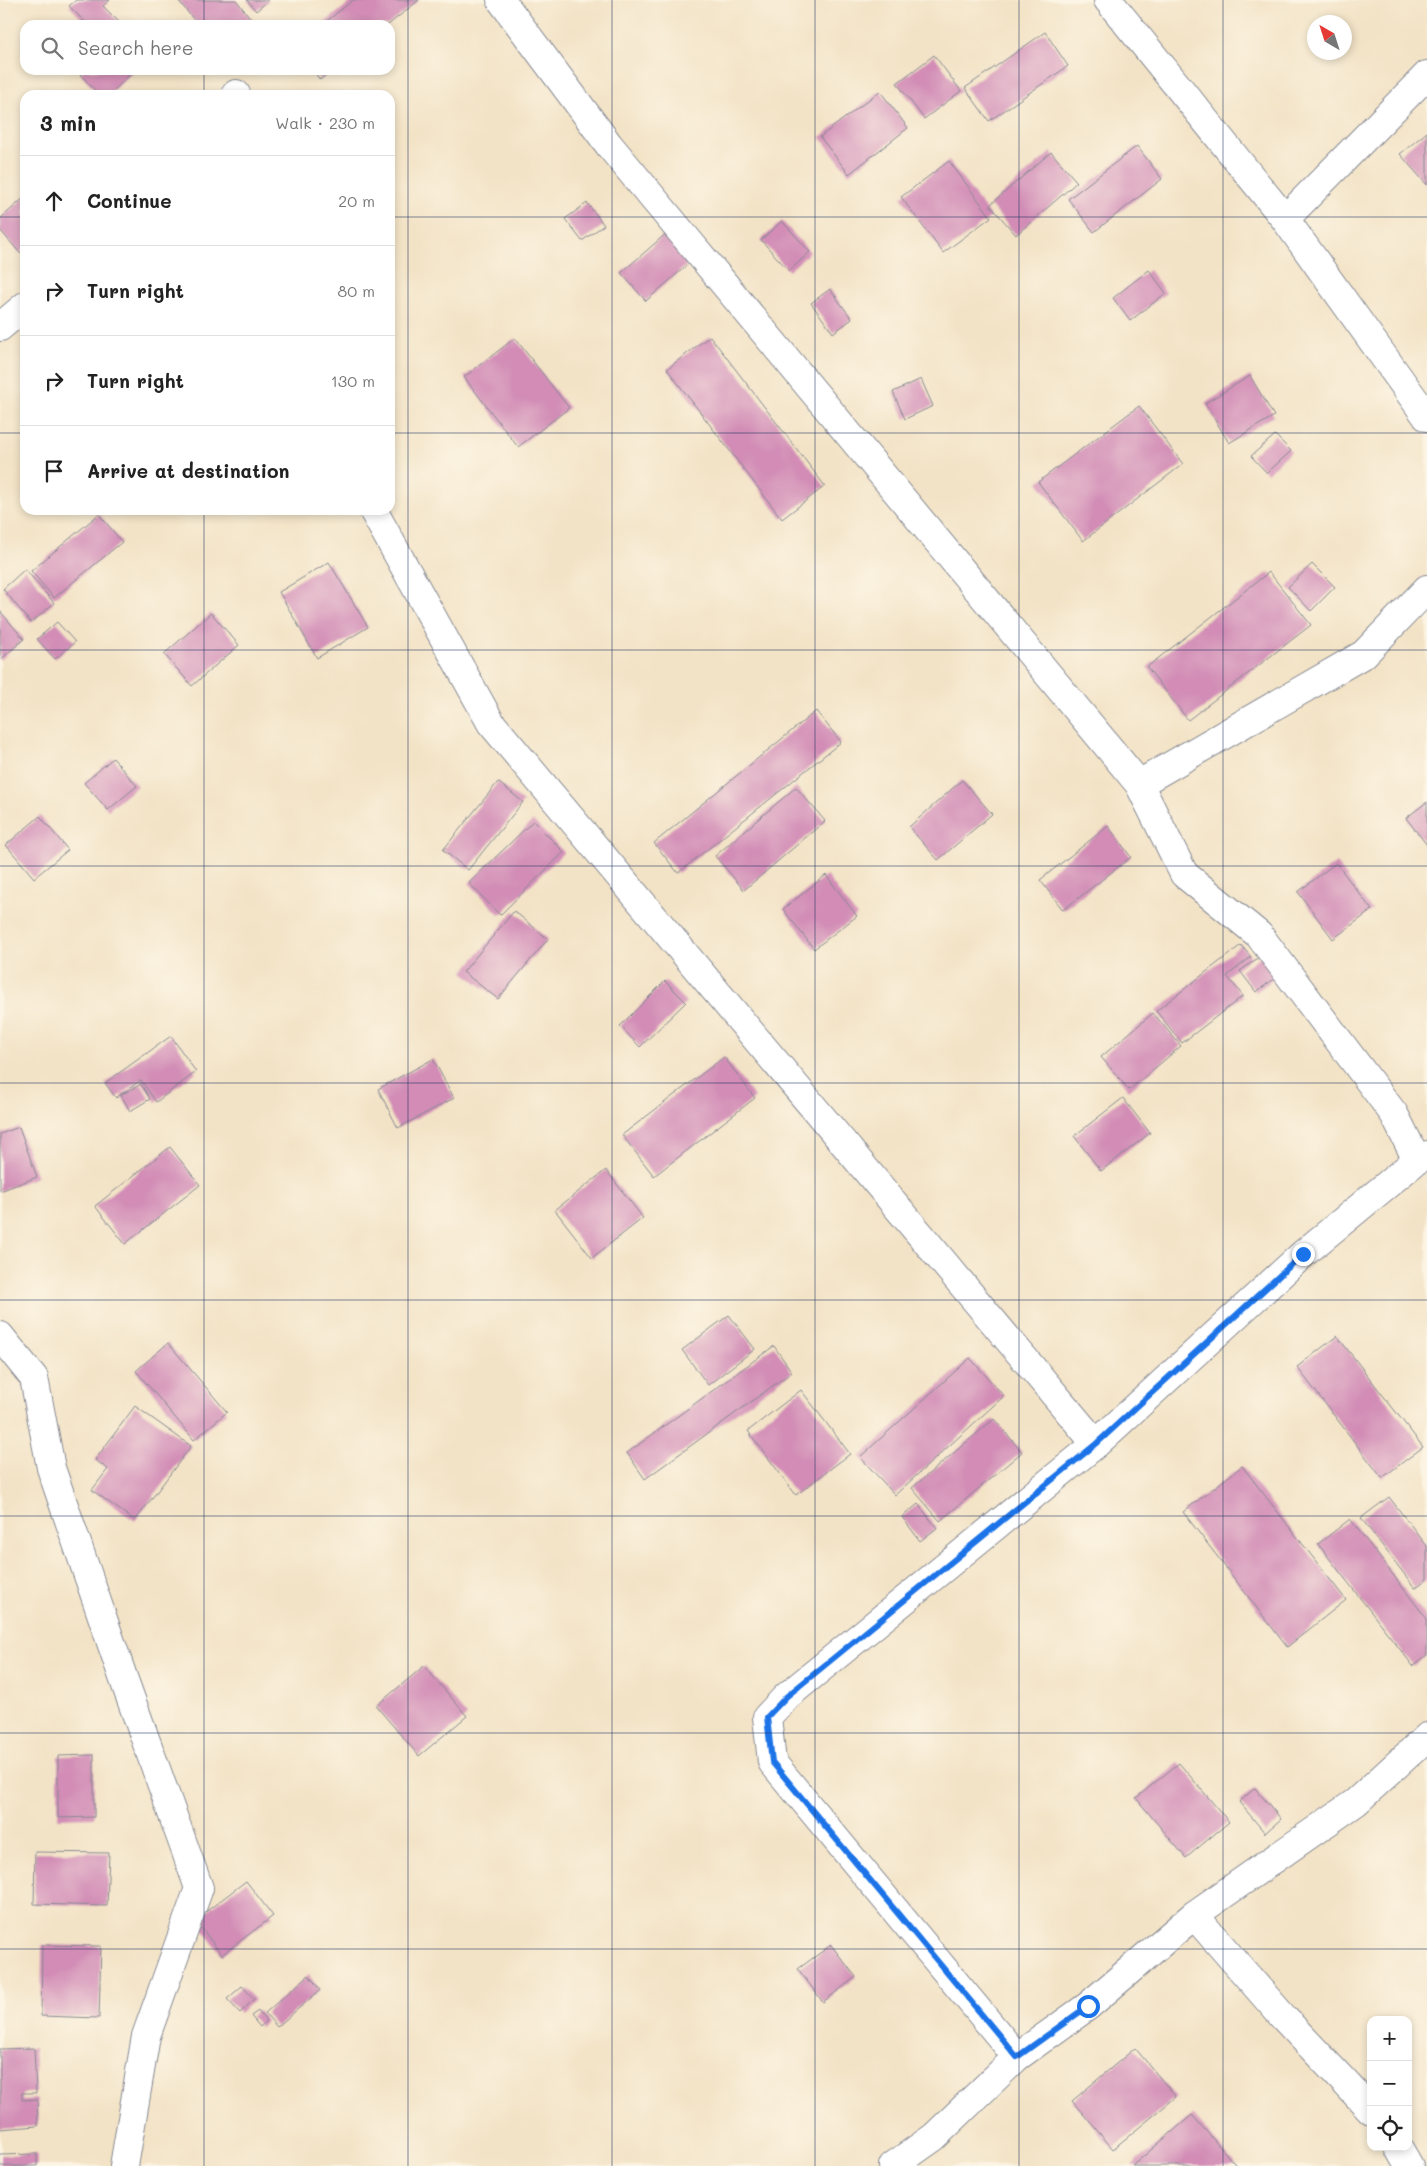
<!DOCTYPE html>
<meta charset="utf-8">
<style>
:root{--surface:#fff;--page:#f2f2f2;--text:#222;--muted:#767676;--line:#e0e0e0}
body{margin:0;font-family:Mali,sans-serif;background:var(--page);color:var(--text)}
.controls{position:absolute;right:15px;bottom:15px;display:grid;overflow:hidden;border-radius:10px;box-shadow:0 2px 8px #0003}
.controls button{width:45px;height:45px;display:grid;place-items:center;padding:0;border:0;border-bottom:1px solid var(--line);background:var(--surface);color:var(--text);font:25px sans-serif}
.compass{position:absolute;left:1307px;top:15px;width:45px;height:45px;border-radius:50%;background:var(--surface);box-shadow:0 2px 8px #0003;rotate:321deg}
.stop{position:absolute;width:15px;height:15px;margin:-11px;border:4px solid #1a73e8;border-radius:50%;background:#fff}
.stop.end{background:#1a73e8;border-color:#fff;box-shadow:0 1px 5px #0008}
.list{margin:0;padding:0;list-style:none}
h2{display:flex;justify-content:space-between;align-items:center;height:65px;margin:0;padding:0 20px;font-size:21px}
h2 small{font-size:16px;font-weight:400;color:var(--muted)}
.list li{display:grid;grid-template-columns:32px 1fr auto;gap:15px;align-items:center;box-sizing:border-box;height:90px;padding:0 20px;border-top:1px solid var(--line)}
.list b{display:block;font-size:19px;white-space:nowrap}
.list em{font-size:16px;font-style:normal;color:var(--muted)}
.icon{flex:none;width:28px;height:28px;fill:none;stroke:currentColor;stroke-width:2;stroke-linecap:round;stroke-linejoin:round}
.map{position:relative;flex:none;width:1427px;height:2166px;overflow:hidden}
.search{position:absolute;background:var(--surface);box-shadow:0 2px 8px #0003;left:20px;top:20px;width:375px;height:55px;display:flex;align-items:center;gap:12px;box-sizing:border-box;padding:0 18px;border-radius:15px;color:var(--muted);font-size:19px}
.panel{position:absolute;background:var(--surface);box-shadow:0 2px 8px #0003;left:20px;top:90px;width:375px;height:425px;border-radius:15px}
.map>svg:first-child{display:block}
.building{fill:#d28cb6}
.lines{fill:none;stroke-linecap:round;stroke-linejoin:round}
.minor-casing{stroke:#878992;stroke-width:30}
.minor{stroke:#fff;stroke-width:28}
.route{stroke:#1a73e8;stroke-width:6}
.grid{fill:none;stroke:#1b2f5e;stroke-width:1;stroke-opacity:0.55}
</style>
<div class="map">
<svg width="1427" height="2166" viewBox="0 0 1427 2166">
<rect width="100%" height="100%" fill="#fcf5e5"/>
<filter id="ink" filterUnits="userSpaceOnUse"><feTurbulence type="fractalNoise" baseFrequency=".02" numOctaves="2"/><feDisplacementMap in="SourceGraphic" scale="10" xChannelSelector="R" yChannelSelector="G"/><feConvolveMatrix kernelMatrix="1 2 1 2 8 2 1 2 1" color-interpolation-filters="sRGB"/></filter>
<filter id="wash" filterUnits="userSpaceOnUse"><feTurbulence type="fractalNoise" baseFrequency=".0096" numOctaves="4" result="noise"/><feDisplacementMap in="SourceGraphic" scale="20" xChannelSelector="R" yChannelSelector="G"/><feGaussianBlur stdDeviation="1.12" result="paint"/><feColorMatrix in="noise" values="0 0 0 0 0 0 0 0 0 0 0 0 0 0 0 0 0 1.4 0 .05"/><feComposite in="paint" operator="in"/></filter>
<g filter="url(#wash)">
<rect width="100%" height="100%" fill="#f3e3c6"/>
<g id="blocks">
<!-- building -->
<path class="building" d="M76 0H110L103 6 122 25H88L69 6Z
M178 0H236L252 20 246 25H198Z
M247 0H269L256 11Z
M353 0H419L388 25H322Z
M1045 32 1068 66 989 121 965 88Z
M934 55 961 91 924 119 897 83Z
M84 70H135L109 95H99L80 74Z
M313 70H332L320 80Z
M880 91 908 128 849 174 820 137Z
M1427 132V185L1400 154Z
M1137 146 1162 179 1094 232 1068 199Z
M1051 152 1077 182 1016 235 990 205Z
M949 161 991 217 943 253 901 197Z
M25 197V249L20 253 0 230V219Z
M587 203 604 225 582 241 565 219Z
M782 221 810 252 789 271 761 240Z
M669 231 694 259 646 301 621 273Z
M1149 270 1166 293 1130 321 1113 298Z
M830 289 852 319 833 333 811 303Z
M710 336 825 486 782 519 667 369Z
M515 338 569 408 518 447 464 377Z
M1250 376 1274 416 1229 443 1205 403Z
M921 379 933 406 905 419 893 392Z
M1139 406 1183 464 1083 541 1038 482Z
M1275 435 1291 451 1267 473 1251 456Z
M99 514 122 542 54 598 31 571Z
M329 562 368 627 317 658 279 592Z
M1312 564 1335 587 1311 611 1288 587Z
M25 569 54 603 31 623 3 589Z
M1269 572 1311 625 1188 720 1147 667Z
M0 611 24 639 0 660Z
M211 613 239 645 192 686 164 654Z
M57 622 75 642 55 659 37 639Z
M816 711 841 742 678 873 654 843Z
M113 758 137 786 108 810 84 783Z
M962 780 992 814 938 860 909 827Z
M498 782 523 802 468 870 443 850Z
M796 787 825 821 744 890 715 856Z
M1427 802V845L1406 818Z
M40 816 68 850 34 878 6 845Z
M533 821 564 852 500 915 469 883Z
M1108 826 1131 857 1063 910 1040 880Z
M1336 863 1372 910 1333 939 1298 892Z
M826 875 857 916 814 949 783 909Z
M514 911 548 939 498 999 463 972Z
M1241 945 1251 957 1227 976 1243 996 1182 1043 1156 1011Z
M1262 955 1278 976 1256 992 1240 971Z
M665 981 686 1002 640 1047 620 1026Z
M1153 1013 1181 1046 1129 1090 1101 1057Z
M171 1036 196 1072 156 1102 141 1080 116 1098 105 1083Z
M724 1057 755 1098 654 1176 622 1135Z
M433 1059 454 1098 398 1128 378 1089Z
M141 1084 150 1099 130 1111 121 1095Z
M1123 1098 1150 1133 1101 1171 1074 1136Z
M19 1127 37 1177 0 1191V1134Z
M170 1147 200 1185 125 1244 95 1206Z
M606 1170 643 1218 592 1258 555 1210Z
M729 1315 755 1349 708 1385 682 1350Z
M1337 1336 1423 1447 1382 1478 1297 1367Z
M168 1343 227 1412 194 1440 136 1371Z
M774 1346 792 1372 645 1479 627 1453Z
M970 1358 1004 1396 895 1495 860 1457Z
M801 1390 850 1454 796 1495 748 1431Z
M135 1406 191 1446 135 1521 92 1490 108 1469 95 1460Z
M994 1419 1022 1452 940 1521 912 1488Z
M1242 1466 1346 1600 1287 1647 1183 1512Z
M1389 1497 1427 1546V1579L1415 1588 1361 1518Z
M918 1504 937 1528 920 1541 902 1517Z
M1350 1519 1427 1619V1655L1413 1666 1318 1544Z
M424 1666 467 1716 419 1756 376 1706Z
M94 1755V1817L58 1818V1756Z
M1179 1763 1229 1822 1186 1858 1136 1798Z
M1255 1788 1281 1819 1265 1833 1239 1802Z
M35 1852 109 1853 107 1906 34 1904Z
M246 1881 273 1916 222 1955 195 1920Z
M42 1945 101 1946 99 2018 41 2016Z
M831 1945 856 1977 823 2002 798 1969Z
M309 1975 320 1990 277 2027 265 2013Z
M242 1986 254 1999 240 2013 227 1999Z
M258 2011 266 2021 260 2027 251 2016Z
M34 2048 36 2093H22V2100L37 2099 38 2126 0 2129V2049Z
M1135 2048 1176 2097 1113 2149 1072 2101Z
M1192 2115 1235 2164 1232 2166H1132Z
M37 2154V2166H0V2155Z"/>
</g>
</g>
<g filter="url(#ink)">
<use href="#blocks" fill-opacity="0" stroke="#878992" stroke-width="1"/>
<g class="lines">
<defs>
<path id="minor" d="M501 0 609 145 1139 784 1364 654 1427 589
M1108 0 1285 219 1427 417
M235 95 236 94
M1285 219 1427 75
M0 327 25 306
M373 510 491 723 1096 1444
M1139 784 1184 874 1259 935 1394 1114 1417 1160
M1427 1155 1417 1160 1303 1254 1096 1444 787 1696 767 1717 772 1762 1017 2057 1088 2006 1194 1915 1356 1802 1427 1737
M0 1336 34 1378 51 1468 124 1680 199 1888 146 2036 124 2166
M1194 1915 1284 2018 1371 2110
M1398 2147 1409 2166
M893 2166 934 2137 1017 2057"/>
</defs>
<!-- minor casing -->
<use href="#minor" class="minor-casing"/>
<!-- minor -->
<use href="#minor" class="minor"/>
</g>
</g>
<g class="lines" filter="url(#ink)">
<!-- route -->
<path class="route" d="M1088 2006 1017 2057 772 1762 767 1717 787 1696 1096 1444 1303 1254"/>
</g>
<!-- grid -->
<path class="grid" d="M204 0V25M408 0V2166M612 0V2166M815 0V2166M1019 0V2166M1223 0V2166M204 70V95M0 217H25M390 217H1427M0 433H25M390 433H1427M204 510V2166M0 650H1427M0 866H1427M0 1083H1427M0 1300H1427M0 1516H1427M0 1733H1427M0 1949H1427"/>
</svg>
<div class="controls">
<button>+</button>
<button>−</button>
<button><svg class="icon" aria-label="locate" viewBox="0 0 24 24"><circle cx="12" cy="12" r="6"/><path d="M12 2v4M12 18v4M2 12h4M18 12h4"/></svg></button>
</div>
<svg class="compass" viewBox="-18 -18 36 36"><path d="M0-13l5 13h-10z" fill="#e53935"/><path d="M0 13l5-13h-10z" fill="#767676"/></svg>
<div class="stop" style="left:1088px;top:2006px"></div>
<div class="stop end" style="left:1303px;top:1254px"></div>
<div class="search"><svg class="icon" aria-label="search" viewBox="0 0 24 24"><circle cx="10" cy="10" r="6"/><path d="M15 15l6 6"/></svg>Search here</div>
<section class="panel">
<h2>3 min<small>Walk · 230 m</small></h2>
<ul class="list">
<li><svg class="icon" aria-label="ahead" viewBox="0 0 24 24"><path d="M12 20V5M6 11l6-6 6 6"/></svg><div><b>Continue</b></div><em>20 m</em></li>
<li><svg class="icon" aria-label="right" viewBox="0 0 24 24"><path d="M7 20v-9h11M14 6l5 5-5 5"/></svg><div><b>Turn right</b></div><em>80 m</em></li>
<li><svg class="icon" aria-label="right" viewBox="0 0 24 24"><path d="M7 20v-9h11M14 6l5 5-5 5"/></svg><div><b>Turn right</b></div><em>130 m</em></li>
<li><svg class="icon" aria-label="arrive" viewBox="0 0 24 24"><path d="M6 21V4h12l-3 4 3 4H6"/></svg><div><b>Arrive at destination</b></div></li>
</ul>
</section>
</div>
